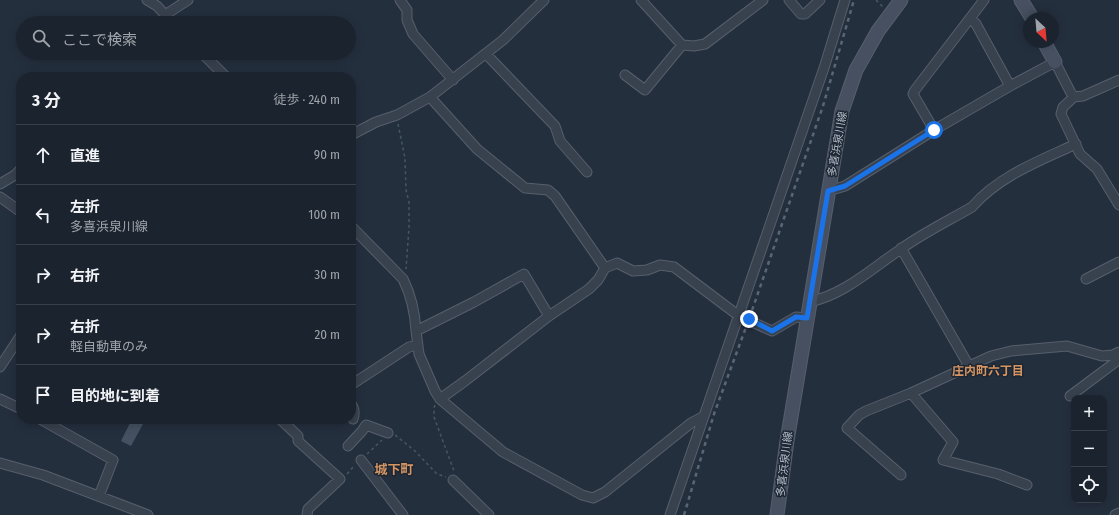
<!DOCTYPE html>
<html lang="ja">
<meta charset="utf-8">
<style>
:root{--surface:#1b232e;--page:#242b36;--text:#f1f3f6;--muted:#a0a4aa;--line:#39404a}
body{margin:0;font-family:"Fira Sans Condensed","Noto Sans JP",sans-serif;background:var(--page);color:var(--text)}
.controls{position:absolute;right:12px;bottom:12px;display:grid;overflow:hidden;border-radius:8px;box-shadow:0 2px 10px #0003}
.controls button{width:36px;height:36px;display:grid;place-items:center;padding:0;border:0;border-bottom:1px solid var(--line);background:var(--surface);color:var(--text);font:20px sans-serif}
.compass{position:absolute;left:1023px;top:12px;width:36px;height:36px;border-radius:50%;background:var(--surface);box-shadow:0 2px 10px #0003;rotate:154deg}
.stop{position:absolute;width:12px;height:12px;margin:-9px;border:3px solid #1a73e8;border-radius:50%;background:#fff}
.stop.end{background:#1a73e8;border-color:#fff;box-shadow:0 1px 4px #0008}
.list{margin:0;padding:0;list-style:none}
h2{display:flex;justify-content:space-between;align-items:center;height:52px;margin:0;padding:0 16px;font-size:17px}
h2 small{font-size:13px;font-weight:400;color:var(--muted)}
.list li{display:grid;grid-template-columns:26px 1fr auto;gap:12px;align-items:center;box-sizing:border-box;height:60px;padding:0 16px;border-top:1px solid var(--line)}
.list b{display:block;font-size:15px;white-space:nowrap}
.list p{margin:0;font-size:13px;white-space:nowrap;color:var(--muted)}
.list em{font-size:13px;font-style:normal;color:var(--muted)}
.icon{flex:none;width:22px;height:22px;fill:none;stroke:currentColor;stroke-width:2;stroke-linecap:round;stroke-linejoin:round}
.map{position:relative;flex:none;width:1119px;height:515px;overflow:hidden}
.search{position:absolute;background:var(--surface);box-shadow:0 2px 10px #0003;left:16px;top:16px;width:340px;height:44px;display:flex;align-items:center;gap:10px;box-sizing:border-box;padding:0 14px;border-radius:22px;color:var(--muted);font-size:15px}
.panel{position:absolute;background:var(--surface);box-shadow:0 2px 10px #0003;left:16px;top:72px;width:340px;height:352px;border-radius:16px}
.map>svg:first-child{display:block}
.building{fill:#455162}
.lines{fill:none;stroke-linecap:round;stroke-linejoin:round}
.street-casing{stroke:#565f6c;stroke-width:11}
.secondary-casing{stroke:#565f6c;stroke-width:15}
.path{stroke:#44595c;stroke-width:1.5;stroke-dasharray:3 3;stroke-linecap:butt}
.street{stroke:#38414e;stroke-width:9}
.secondary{stroke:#465061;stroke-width:13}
.rail{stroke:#5a6575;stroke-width:2.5;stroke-dasharray:4 4;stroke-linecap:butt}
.route{stroke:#1a73e8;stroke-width:5}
.labels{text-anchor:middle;stroke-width:3;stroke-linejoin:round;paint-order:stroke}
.street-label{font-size:11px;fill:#b4bcc9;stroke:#1d2633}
.neighbourhood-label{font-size:12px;font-weight:bold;fill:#d59563;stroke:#1d2633}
.quarter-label{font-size:13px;font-weight:bold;fill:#d59563;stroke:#1d2633}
</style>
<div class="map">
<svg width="1119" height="515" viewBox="0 0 1119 515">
<rect width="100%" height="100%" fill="#242f3e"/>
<!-- building -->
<path class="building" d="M132 419 143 424 131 446 121 441Z"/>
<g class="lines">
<defs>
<path id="street" d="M147 0 157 6 173 23
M400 0 407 10V20L413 34 453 80
M789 0 801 14H805L820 0
M165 15 188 0
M970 18 976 24 1010 86 1055 62 1071 93 1074 97
M682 45 694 46 705 44 763 0
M202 53 226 77
M486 54 555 126 560 141 587 172
M625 75 645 90 682 45 641 0
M1119 80 1083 96 1074 97 1063 107 1061 114 1080 154 1097 169 1119 205
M430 97 477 149 525 188 548 190 555 196 605 268
M934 130 913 94 915 90 984 0
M351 135 376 122 397 115 430 97 503 40 544 0
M0 184 15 175 21 169
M828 191 845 186 934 130 1010 86
M0 197 21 212
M351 226 403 279C411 295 415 313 416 331
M901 248 969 366
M1086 279 1119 262
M809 302C844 295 872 268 901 249 923 233 948 221 972 207 999 176 1039 161 1076 144
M549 316 524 274 474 302 416 331 419 354 435 391 440 399 503 452 582 495 593 498 605 492 691 423 704 416 824 68 845 0
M0 367 21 335
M351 385 409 347 418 345
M911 393 953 442 943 460 998 474 1027 485
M1070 396 1117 361
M0 399 21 409
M440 399 465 381 549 316 589 289 598 280 605 268 617 263 633 271 647 270 660 265 674 267 739 316 772 331 796 317 807 318
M351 404C355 409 355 413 353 419
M40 419 113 460 99 496
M280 419 298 436V441L340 479 308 509 307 515
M348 446 362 431 366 425 388 433
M361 460 403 515
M0 463 43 475 148 515
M901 475 847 428 859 415 866 411 911 393 991 356 1011 351 1067 346 1102 356 1113 355 1119 352
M453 480 489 515
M670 515 704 416
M1115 515 1119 513"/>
<path id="secondary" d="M1021 0 1032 18
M1044 42 1055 62
M777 515 787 441 842 111 856 70 878 31 901 0"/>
</defs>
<!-- street casing -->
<use href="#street" class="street-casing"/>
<!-- secondary casing -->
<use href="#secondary" class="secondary-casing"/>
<!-- path -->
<path class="path" d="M876 0 883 7
M398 124 405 158 406 190 409 202V227L406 269
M435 405 434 408V417L454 471
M395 435 415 451 437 474 446 477
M367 454 382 440
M347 474 354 466"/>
<!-- street -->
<use href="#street" class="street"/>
<!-- secondary -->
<use href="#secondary" class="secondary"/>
<!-- rail -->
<path class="rail" d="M684 515 714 414 749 319 823 106 854 0"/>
</g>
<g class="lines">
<!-- route -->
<path class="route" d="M749 319 772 331 796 317 807 318 828 191 845 186 934 130"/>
</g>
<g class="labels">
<!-- street labels -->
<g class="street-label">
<text transform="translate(837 144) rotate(-80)" y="4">多喜浜泉川線</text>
<text transform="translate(784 464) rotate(-83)" y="4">多喜浜泉川線</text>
</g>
<!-- neighbourhood labels -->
<g class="neighbourhood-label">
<text x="988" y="375">庄内町六丁目</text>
</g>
<!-- quarter labels -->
<g class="quarter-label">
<text x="394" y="474">城下町</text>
</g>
</g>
</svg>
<div class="controls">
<button>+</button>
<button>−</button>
<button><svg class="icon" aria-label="locate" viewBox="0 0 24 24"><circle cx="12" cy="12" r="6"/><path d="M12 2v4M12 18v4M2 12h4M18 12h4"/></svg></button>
</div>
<svg class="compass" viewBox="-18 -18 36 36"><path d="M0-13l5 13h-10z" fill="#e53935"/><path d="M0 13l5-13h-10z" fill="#a0a4aa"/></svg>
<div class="stop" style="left:934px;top:130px"></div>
<div class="stop end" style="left:749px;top:319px"></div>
<div class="search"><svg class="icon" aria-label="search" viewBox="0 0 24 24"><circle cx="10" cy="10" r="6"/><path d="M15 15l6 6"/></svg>ここで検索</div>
<section class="panel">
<h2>3 分<small>徒歩 · 240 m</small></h2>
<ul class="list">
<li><svg class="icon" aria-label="ahead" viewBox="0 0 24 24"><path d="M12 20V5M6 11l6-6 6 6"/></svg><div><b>直進</b></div><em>90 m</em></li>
<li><svg class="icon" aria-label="left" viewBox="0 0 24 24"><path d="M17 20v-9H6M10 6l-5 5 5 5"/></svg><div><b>左折</b><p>多喜浜泉川線</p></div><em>100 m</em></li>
<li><svg class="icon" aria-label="right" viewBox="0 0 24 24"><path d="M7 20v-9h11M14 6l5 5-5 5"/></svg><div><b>右折</b></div><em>30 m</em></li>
<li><svg class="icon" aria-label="right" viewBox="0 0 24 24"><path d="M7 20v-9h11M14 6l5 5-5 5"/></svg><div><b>右折</b><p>軽自動車のみ</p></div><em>20 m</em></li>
<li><svg class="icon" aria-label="arrive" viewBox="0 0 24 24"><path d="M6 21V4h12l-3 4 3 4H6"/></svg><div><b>目的地に到着</b></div></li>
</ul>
</section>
</div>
